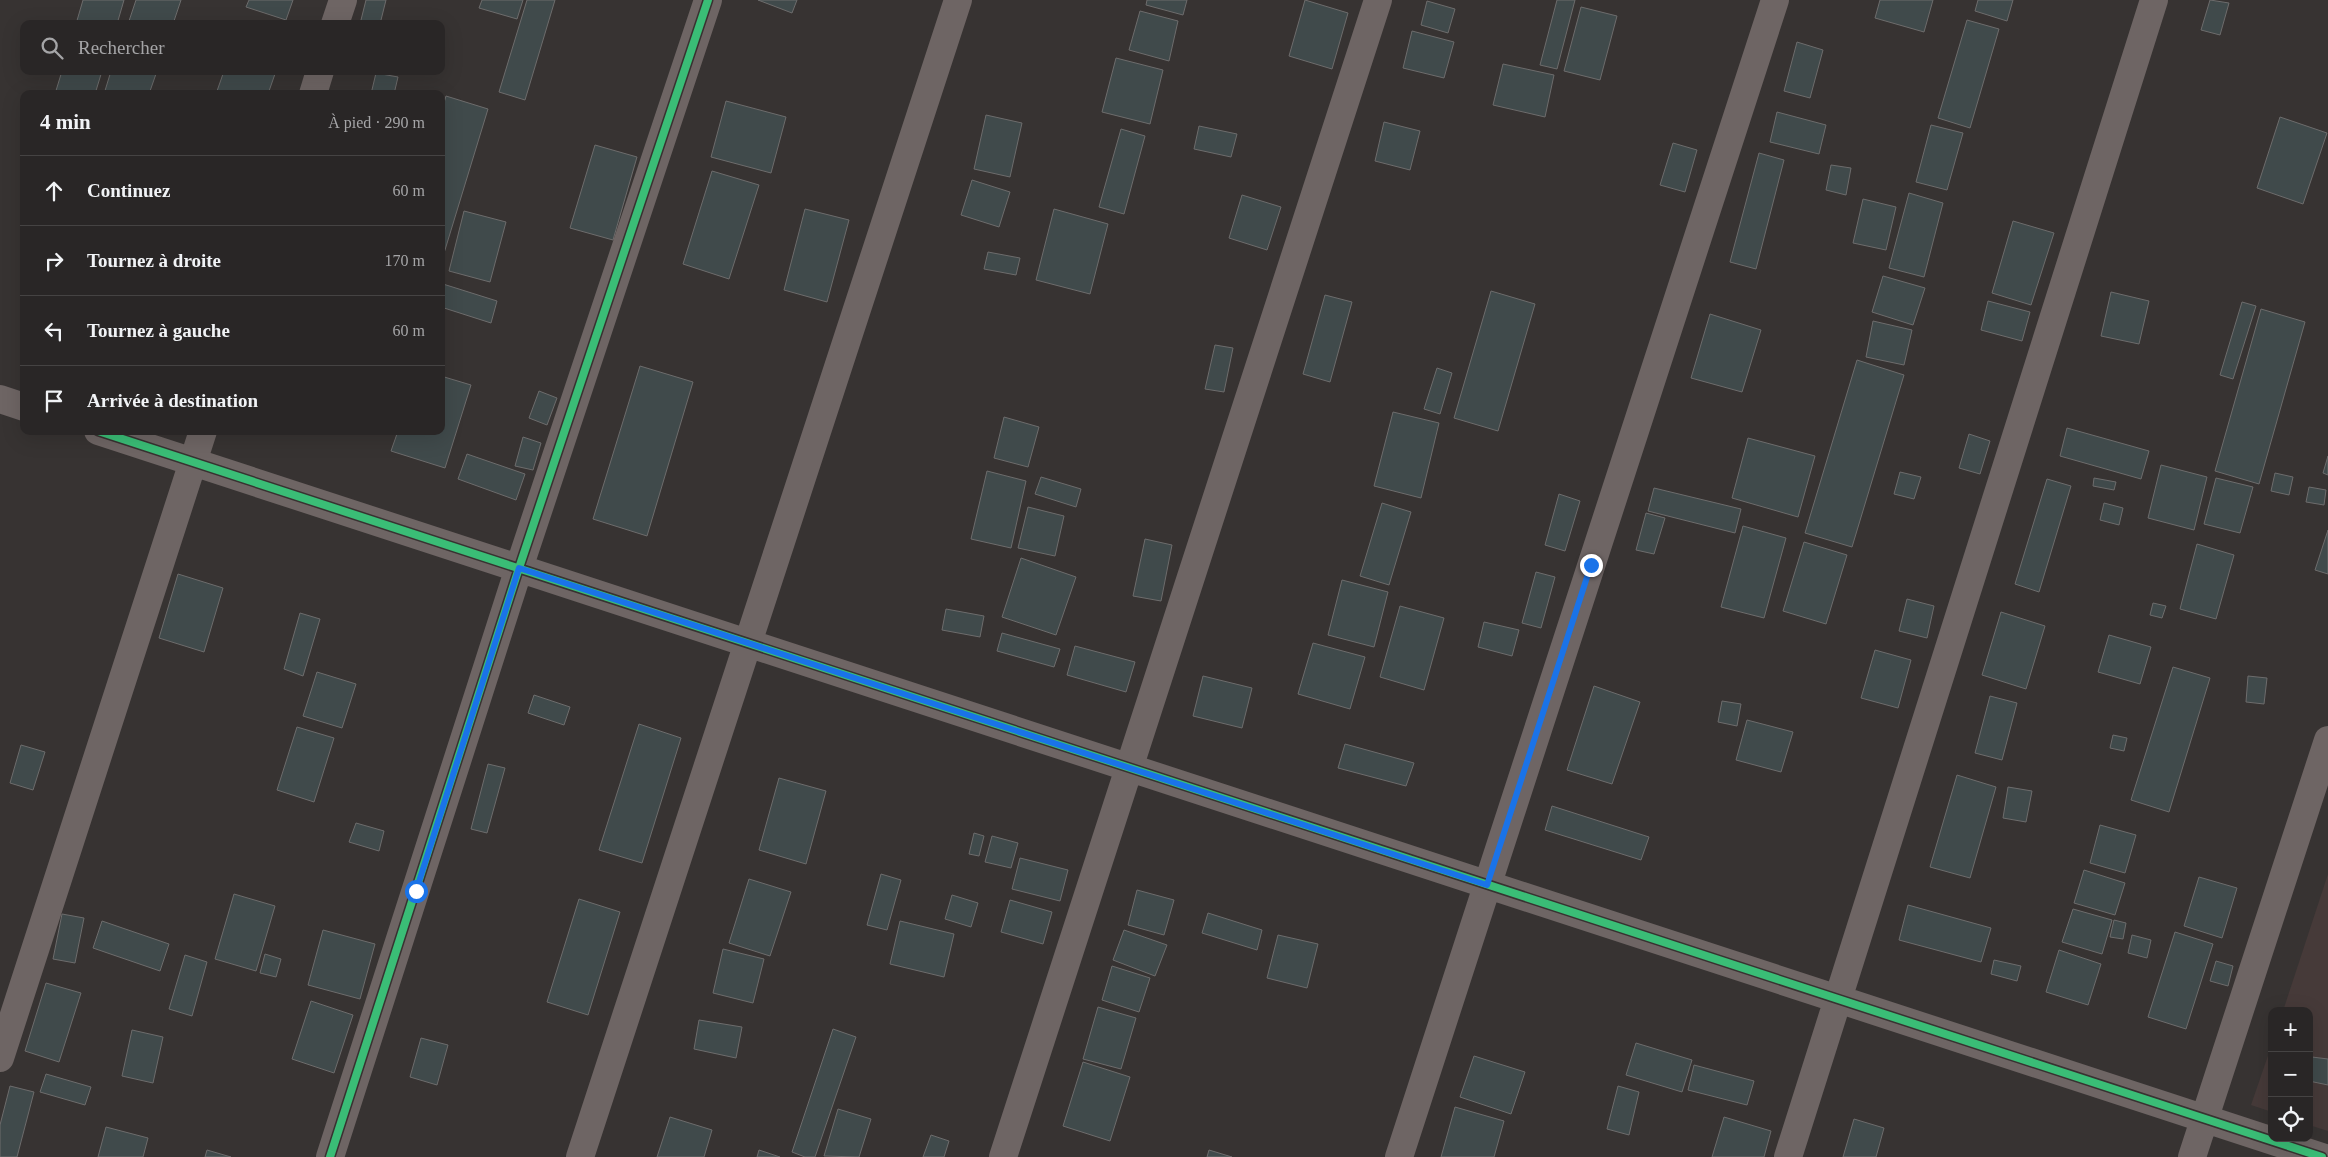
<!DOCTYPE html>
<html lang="fr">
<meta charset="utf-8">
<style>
:root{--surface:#292626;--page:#312e2e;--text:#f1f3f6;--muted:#a5a5a7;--line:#454343}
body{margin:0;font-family:Georgia,serif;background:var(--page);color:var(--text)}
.controls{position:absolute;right:15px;bottom:15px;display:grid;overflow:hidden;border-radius:10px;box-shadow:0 5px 20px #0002}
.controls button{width:45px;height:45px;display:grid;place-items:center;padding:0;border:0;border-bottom:1px solid var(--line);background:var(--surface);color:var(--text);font:25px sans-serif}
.stop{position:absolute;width:15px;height:15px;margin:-11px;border:4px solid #1a73e8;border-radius:50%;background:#fff}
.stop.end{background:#1a73e8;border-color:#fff;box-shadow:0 1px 5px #0008}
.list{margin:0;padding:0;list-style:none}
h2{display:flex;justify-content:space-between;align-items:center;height:65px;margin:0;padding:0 20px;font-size:21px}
h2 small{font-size:16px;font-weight:400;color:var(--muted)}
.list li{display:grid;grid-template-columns:32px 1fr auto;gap:15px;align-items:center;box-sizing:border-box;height:70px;padding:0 20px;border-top:1px solid var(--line)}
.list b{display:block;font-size:19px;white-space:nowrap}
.list em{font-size:16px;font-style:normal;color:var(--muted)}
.icon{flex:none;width:28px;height:28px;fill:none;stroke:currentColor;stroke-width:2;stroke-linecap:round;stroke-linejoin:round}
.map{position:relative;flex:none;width:2328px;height:1157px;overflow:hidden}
.search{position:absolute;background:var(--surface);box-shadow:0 5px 20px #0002;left:20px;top:20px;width:425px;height:55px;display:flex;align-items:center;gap:12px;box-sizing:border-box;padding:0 18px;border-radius:10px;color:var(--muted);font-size:19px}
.panel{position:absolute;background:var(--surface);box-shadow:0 5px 20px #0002;left:20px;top:90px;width:425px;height:345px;border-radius:10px}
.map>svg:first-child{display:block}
.built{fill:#463a39}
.building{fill:#404a4b;stroke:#6d6c6c}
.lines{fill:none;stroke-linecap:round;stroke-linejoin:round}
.minor{stroke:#6e6564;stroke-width:28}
.cycleway-casing{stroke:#383231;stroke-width:11}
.cycleway{stroke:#3abd76;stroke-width:8}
.route{stroke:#1a73e8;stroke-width:6}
</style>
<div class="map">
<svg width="2328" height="1157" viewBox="0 0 2328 1157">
<rect width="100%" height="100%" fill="#373332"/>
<!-- built -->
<path class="built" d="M2328 874V1131L2309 1125V1011H2283Z
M2272 1044V1112L2251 1105Z"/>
<!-- building -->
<path class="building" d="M83 0H124L117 24H76Z
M136 0H181L173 24H128Z
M249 0H293L286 20 246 7Z
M366 0H386L380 24H360Z
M482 0H523L517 19 479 8Z
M527 0H555L525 100 499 92Z
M758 0H797L792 13Z
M1147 0H1187L1183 15 1146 5Z
M1305 0 1348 13 1332 69 1289 56Z
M1557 0H1575L1557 69 1540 65Z
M1880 0H1933L1924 32 1875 18Z
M1978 0H2013L2007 21 1975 11Z
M2210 0 2229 3 2220 35 2201 30Z
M1427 1 1455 9 1448 33 1421 25Z
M1581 7 1617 16 1600 80 1564 71Z
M1140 11 1178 21 1169 61 1129 50Z
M1967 20 1999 29 1970 128 1938 118Z
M1412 31 1454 42 1444 78 1403 68Z
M1797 42 1823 50 1810 98 1784 91Z
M1116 58 1163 70 1150 124 1102 112Z
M1503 64 1554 75 1545 117 1493 105Z
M62 71H102L95 94H55Z
M111 71H157L149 94H104Z
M224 71H276L268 94H216Z
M376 73 398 77 394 94H371Z
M446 96 488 109 441 263V113Z
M726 101 786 117 771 173 711 157Z
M1777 112 1826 125 1819 154 1770 142Z
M986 115 1022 123 1010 177 974 169Z
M2280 117 2327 133 2303 204 2257 188Z
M1384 122 1420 131 1410 170 1375 161Z
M1931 125 1963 133 1947 190 1916 182Z
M1199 126 1237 134 1231 157 1194 149Z
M1121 129 1145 136 1124 214 1099 207Z
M1673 143 1697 150 1685 192 1660 185Z
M595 145 637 157 613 240 570 228Z
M1759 153 1784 160 1756 269 1730 262Z
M1831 165 1851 168 1846 195 1826 190Z
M712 171 759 185 729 279 683 264Z
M972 180 1010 192 999 227 961 215Z
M1909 193 1943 203 1924 277 1889 268Z
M1242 195 1281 207 1267 250 1229 238Z
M1863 199 1896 207 1886 250 1853 243Z
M805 209 849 220 827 302 784 290Z
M1054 209 1108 224 1090 294 1036 280Z
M464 211 506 222 490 282 449 271Z
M2013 221 2054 233 2031 305 1992 293Z
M988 252 1020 258 1016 275 984 269Z
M1883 276 1925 288 1913 325 1872 312Z
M443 284 497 301 491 323 441 307Z
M1491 291 1535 304 1498 431 1454 418Z
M2111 292 2149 301 2139 344 2101 336Z
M1325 295 1352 302 1330 382 1303 374Z
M1988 301 2030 312 2022 341 1981 330Z
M2242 302 2256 306 2233 379 2220 375Z
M2261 309 2305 322 2259 484 2215 471Z
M1710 314 1761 330 1742 392 1691 378Z
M1873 321 1912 330 1904 365 1866 357Z
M1215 345 1233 348 1224 392 1205 389Z
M1857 360 1904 375 1852 547 1805 533Z
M640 366 693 382 647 536 593 519Z
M1437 368 1452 373 1440 414 1424 409Z
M441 376 471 385 445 468 391 451 398 431H441Z
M539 391 557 398 547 425 529 418Z
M1393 412 1439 423 1421 498 1374 486Z
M1004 417 1039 427 1028 467 994 458Z
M2067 428 2149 451 2141 479 2060 456Z
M1969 434 1990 441 1980 474 1959 468Z
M523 437 541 443 533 470 515 466Z
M1748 438 1815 456 1798 517 1732 498Z
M467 454 525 474 516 500 458 479Z
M2328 456V475L2323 473Z
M2161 465 2207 477 2194 530 2148 518Z
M987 471 1026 481 1011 548 971 539Z
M1900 472 1921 477 1914 499 1894 494Z
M2275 473 2293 477 2289 495 2271 491Z
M1041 477 1081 489 1076 507 1035 494Z
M2094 478 2116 482 2114 490 2093 486Z
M2216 478 2253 487 2240 533 2204 524Z
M2047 479 2071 486 2039 592 2015 584Z
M2309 487 2326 490 2324 505 2306 502Z
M1654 488 1741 509 1735 533 1648 511Z
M1559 494 1580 501 1565 551 1545 545Z
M1382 503 1411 512 1389 585 1360 576Z
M2104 503 2123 508 2119 525 2100 520Z
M1028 507 1064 516 1055 556 1018 548Z
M1646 513 1665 518 1654 554 1636 550Z
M1743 526 1786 538 1764 618 1721 607Z
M2328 530V574L2315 570Z
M1145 539 1172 545 1161 601 1133 596Z
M1804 542 1847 555 1826 624 1783 611Z
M2197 544 2234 555 2216 619 2180 609Z
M1021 558 1076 577 1056 635 1002 617Z
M1536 572 1555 577 1541 628 1522 623Z
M178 574 223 588 204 652 159 638Z
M1342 580 1388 592 1374 647 1328 635Z
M1907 599 1934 606 1927 638 1899 631Z
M2153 603 2166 606 2162 618 2150 615Z
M1400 606 1444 618 1424 690 1380 677Z
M946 609 984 616 980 637 942 630Z
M2001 612 2045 626 2026 689 1982 675Z
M300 613 320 619 303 676 284 669Z
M1484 622 1519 630 1512 656 1478 647Z
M1002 633 1060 649 1054 667 997 651Z
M2109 635 2151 647 2140 684 2098 672Z
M1313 643 1365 657 1350 709 1298 694Z
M1075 646 1135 662 1126 692 1067 675Z
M1875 650 1911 660 1898 708 1861 698Z
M2173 667 2210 678 2169 812 2131 800Z
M317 672 356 684 342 728 303 716Z
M1203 676 1252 688 1242 728 1193 716Z
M2248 676 2267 678 2264 704 2246 702Z
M1594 686 1640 702 1612 784 1567 770Z
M534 695 570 707 564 725 528 713Z
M1990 696 2017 703 2002 760 1975 753Z
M1722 701 1741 704 1737 726 1718 722Z
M1747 720 1793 732 1781 772 1736 760Z
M639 724 681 738 642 863 599 850Z
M297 727 334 738 314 802 277 790Z
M2113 735 2127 738 2124 751 2110 748Z
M1345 744 1414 763 1406 786 1338 768Z
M21 745 45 752 33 790 10 783Z
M488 764 505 768 487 833 471 829Z
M1957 775 1996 787 1970 878 1930 867Z
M779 778 826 791 806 864 759 850Z
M2008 787 2032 791 2026 822 2003 818Z
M1552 806 1649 837 1641 860 1545 830Z
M356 823 384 831 379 851 349 842Z
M2100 825 2136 835 2125 873 2090 863Z
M974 833 984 836 979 856 969 854Z
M992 836 1018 843 1011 868 985 862Z
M1020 858 1068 870 1060 901 1012 889Z
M2084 870 2125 883 2115 915 2074 903Z
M881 874 901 880 887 930 867 925Z
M2199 877 2237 888 2222 938 2184 926Z
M749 879 791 892 770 956 729 943Z
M1137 890 1174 900 1164 935 1128 925Z
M234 894 275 906 256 971 215 959Z
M952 895 978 903 971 927 945 919Z
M579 899 620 912 588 1015 547 1002Z
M1010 900 1052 912 1043 944 1001 932Z
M1908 905 1991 928 1981 962 1899 940Z
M2073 909 2112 920 2102 954 2062 942Z
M1208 913 1262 930 1257 950 1202 933Z
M62 914 84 918 75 963 53 959Z
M2114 920 2126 923 2123 939 2110 937Z
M102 921 169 944 160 971 93 948Z
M900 921 954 934 944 977 890 964Z
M323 930 375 944 360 999 308 985Z
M1124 930 1167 945 1155 976 1113 960Z
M2175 932 2213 944 2186 1029 2148 1017Z
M1278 935 1318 944 1307 988 1267 978Z
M2132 935 2151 940 2147 958 2128 953Z
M723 949 764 959 753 1003 713 993Z
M2059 950 2101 964 2088 1005 2046 992Z
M265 954 281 959 276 977 260 973Z
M185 955 207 962 192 1016 169 1009Z
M1994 960 2021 966 2017 981 1991 974Z
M2216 961 2233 966 2228 986 2210 981Z
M1112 966 1150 978 1139 1012 1102 1000Z
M46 983 81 993 59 1062 25 1051Z
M311 1001 353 1015 334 1073 292 1059Z
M1098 1007 1136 1018 1121 1069 1083 1059Z
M699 1020 742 1027 736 1058 694 1049Z
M833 1029 856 1037 815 1157H805L792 1152Z
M132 1030 163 1037 153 1083 122 1076Z
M421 1038 448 1045 437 1085 410 1077Z
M1636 1043 1692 1060 1682 1092 1626 1075Z
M1474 1056 1525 1072 1511 1114 1460 1097Z
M2312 1057 2328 1059V1085L2309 1081Z
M1083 1062 1130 1077 1110 1141 1063 1126Z
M1694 1065 1754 1081 1747 1105 1688 1090Z
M46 1074 91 1087 85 1105 40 1092Z
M10 1086 34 1092 17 1157H0V1125Z
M1618 1086 1639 1092 1629 1135 1607 1129Z
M1455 1107 1504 1121 1494 1157H1441Z
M838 1109 871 1119 859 1157 824 1156Z
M670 1117 712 1130 704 1157H657Z
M1724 1117 1771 1131 1764 1157H1712Z
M1854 1119 1884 1128 1876 1157H1843Z
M106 1127 148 1138 143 1157H98Z
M931 1135 949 1141 944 1157H923Z
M207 1150 231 1157H205Z
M759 1150 780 1157H757Z
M1209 1150 1232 1157H1207Z"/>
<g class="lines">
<!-- minor -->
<path class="minor" d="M335 24 343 0
M313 94 320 71
M0 399 24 407
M98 431 2322 1157
M0 1058 203 431
M330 1157 519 568 708 0
M580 1157 958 0
M1003 1157 1378 0
M1399 1157 1775 0
M1788 1157 2154 0
M2192 1157 2328 740"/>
<defs>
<path id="cycleway" d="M98 431 2322 1157
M330 1157 519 568 708 0"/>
</defs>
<!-- cycleway casing -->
<use href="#cycleway" class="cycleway-casing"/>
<!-- cycleway -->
<use href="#cycleway" class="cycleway"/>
</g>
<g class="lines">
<!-- route -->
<path class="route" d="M416 891 519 568 1487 885 1591 565"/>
</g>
</svg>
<div class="controls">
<button>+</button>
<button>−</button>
<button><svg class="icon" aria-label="locate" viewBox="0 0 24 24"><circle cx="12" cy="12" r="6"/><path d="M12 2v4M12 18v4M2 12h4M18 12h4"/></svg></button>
</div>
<div class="stop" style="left:416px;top:891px"></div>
<div class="stop end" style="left:1591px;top:565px"></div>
<div class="search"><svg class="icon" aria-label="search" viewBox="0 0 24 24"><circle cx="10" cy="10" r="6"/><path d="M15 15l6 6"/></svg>Rechercher</div>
<section class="panel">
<h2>4 min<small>À pied · 290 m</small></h2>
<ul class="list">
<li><svg class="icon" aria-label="ahead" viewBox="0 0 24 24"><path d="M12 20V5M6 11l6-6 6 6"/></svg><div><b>Continuez</b></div><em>60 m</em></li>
<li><svg class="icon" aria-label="right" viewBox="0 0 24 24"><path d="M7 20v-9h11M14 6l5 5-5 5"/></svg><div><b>Tournez à droite</b></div><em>170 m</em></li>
<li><svg class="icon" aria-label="left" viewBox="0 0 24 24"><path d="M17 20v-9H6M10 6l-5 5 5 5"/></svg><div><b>Tournez à gauche</b></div><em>60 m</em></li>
<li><svg class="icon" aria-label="arrive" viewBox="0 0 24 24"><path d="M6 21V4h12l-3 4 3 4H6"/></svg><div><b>Arrivée à destination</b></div></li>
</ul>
</section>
</div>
